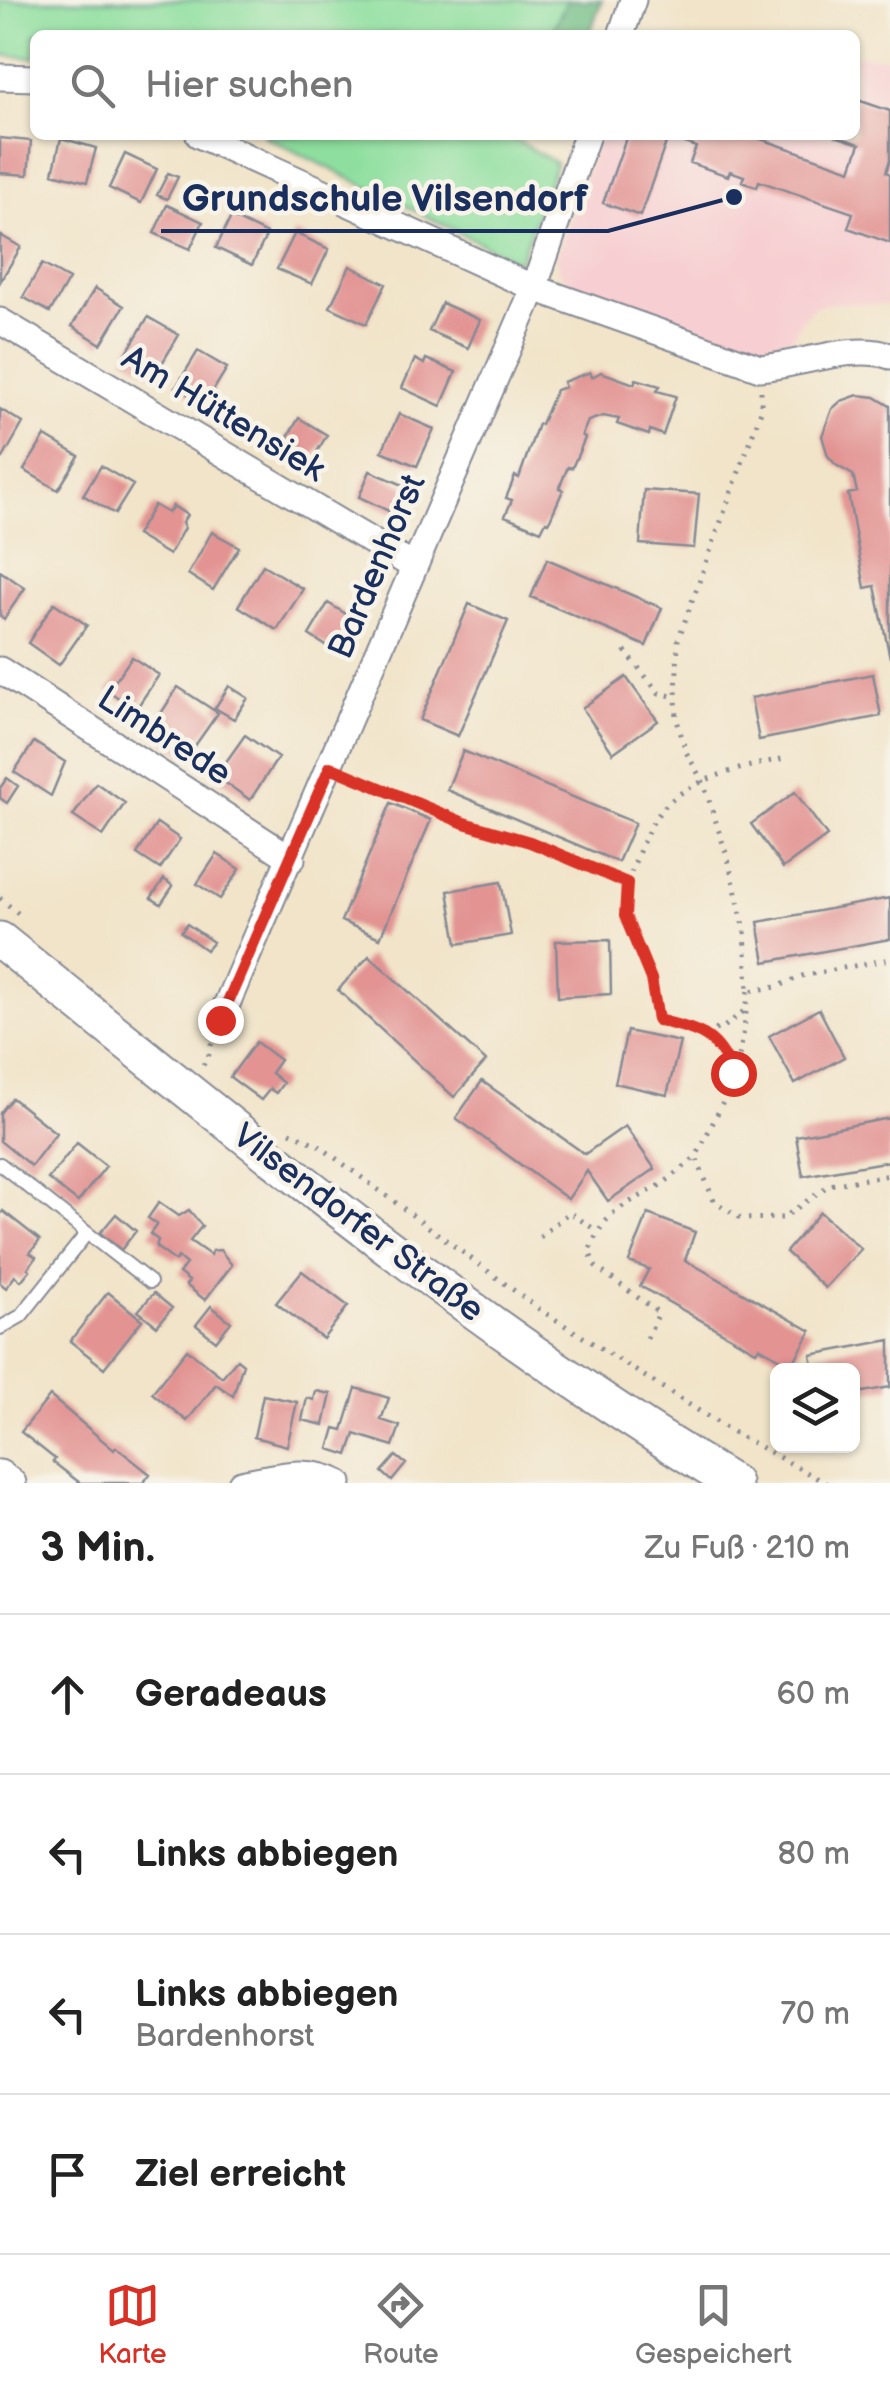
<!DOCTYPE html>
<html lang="de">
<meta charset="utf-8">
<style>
:root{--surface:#fff;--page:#f6f6f6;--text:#222;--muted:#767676;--line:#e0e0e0;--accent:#d93025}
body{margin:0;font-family:"Balsamiq Sans",sans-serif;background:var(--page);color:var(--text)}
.controls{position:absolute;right:30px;bottom:30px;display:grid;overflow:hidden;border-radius:15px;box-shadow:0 2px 8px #0004}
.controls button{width:90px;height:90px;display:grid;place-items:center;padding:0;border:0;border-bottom:2px solid var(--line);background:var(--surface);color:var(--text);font:50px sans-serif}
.stop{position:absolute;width:30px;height:30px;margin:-22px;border:8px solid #d93025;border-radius:50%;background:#fff}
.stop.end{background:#d93025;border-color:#fff;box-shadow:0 2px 10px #0008}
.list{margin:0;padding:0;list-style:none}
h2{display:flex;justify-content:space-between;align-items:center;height:130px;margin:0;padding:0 40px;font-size:42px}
h2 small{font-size:32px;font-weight:400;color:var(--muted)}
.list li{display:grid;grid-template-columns:65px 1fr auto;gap:30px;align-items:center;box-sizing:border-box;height:160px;padding:0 40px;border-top:2px solid var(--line)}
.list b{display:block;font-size:38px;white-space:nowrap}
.list p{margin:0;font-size:32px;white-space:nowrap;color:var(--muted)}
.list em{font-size:32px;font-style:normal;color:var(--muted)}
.icon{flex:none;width:55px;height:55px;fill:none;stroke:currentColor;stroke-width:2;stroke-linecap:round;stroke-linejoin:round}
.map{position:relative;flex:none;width:890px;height:1483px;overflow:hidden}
.search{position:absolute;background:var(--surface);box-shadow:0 2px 8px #0004;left:30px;right:30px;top:30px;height:110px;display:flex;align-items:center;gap:25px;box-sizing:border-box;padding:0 35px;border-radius:15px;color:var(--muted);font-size:38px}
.sheet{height:770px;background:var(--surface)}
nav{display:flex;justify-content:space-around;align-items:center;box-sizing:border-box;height:140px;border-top:2px solid var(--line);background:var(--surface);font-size:28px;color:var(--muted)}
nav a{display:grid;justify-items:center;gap:5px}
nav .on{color:var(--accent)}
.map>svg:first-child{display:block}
.built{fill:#f7cfd2}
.green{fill:#8edf9f;stroke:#54877e;stroke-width:2.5}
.forest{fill:#72be86;stroke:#467672;stroke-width:2.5}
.building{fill:#e29392}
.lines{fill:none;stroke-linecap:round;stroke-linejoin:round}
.service-casing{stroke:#868a94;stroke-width:16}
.minor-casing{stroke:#868a94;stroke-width:29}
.secondary-casing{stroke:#868a94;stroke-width:39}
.path{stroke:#868a94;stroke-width:5;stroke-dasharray:2.5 8;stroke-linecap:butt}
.service{stroke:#fff;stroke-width:12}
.minor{stroke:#fff;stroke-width:25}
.secondary{stroke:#fff;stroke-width:35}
.route{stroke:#d93025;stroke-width:12}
.labels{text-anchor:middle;stroke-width:9;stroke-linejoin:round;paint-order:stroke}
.street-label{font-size:35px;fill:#1b2f5e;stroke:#f7f3e8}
.leader{fill:none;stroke:#1b2f5e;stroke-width:4}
.callout-dot{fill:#1b2f5e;stroke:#f7f3e8;stroke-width:4}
.callout-label{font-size:38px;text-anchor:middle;font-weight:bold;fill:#1b2f5e;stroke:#f7f3e8;stroke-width:9;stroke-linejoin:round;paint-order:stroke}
</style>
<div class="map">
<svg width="890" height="1483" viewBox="0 0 890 1483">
<rect width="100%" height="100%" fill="#f7f3e8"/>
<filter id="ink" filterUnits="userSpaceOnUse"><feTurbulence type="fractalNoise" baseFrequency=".01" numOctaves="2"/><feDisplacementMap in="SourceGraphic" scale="20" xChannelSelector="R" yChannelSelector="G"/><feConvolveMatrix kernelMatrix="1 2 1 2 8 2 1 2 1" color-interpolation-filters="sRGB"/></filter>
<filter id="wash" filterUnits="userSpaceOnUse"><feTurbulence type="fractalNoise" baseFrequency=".0048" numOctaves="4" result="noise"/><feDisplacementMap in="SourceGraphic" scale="40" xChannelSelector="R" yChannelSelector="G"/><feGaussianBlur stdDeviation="2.25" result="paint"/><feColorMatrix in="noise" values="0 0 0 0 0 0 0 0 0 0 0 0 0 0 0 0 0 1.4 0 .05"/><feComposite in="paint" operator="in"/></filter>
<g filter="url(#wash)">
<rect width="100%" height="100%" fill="#f1e4c9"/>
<!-- built -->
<path class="built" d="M855 55 890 58V305L836 302 815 306 799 323 792 339 761 344 732 340 569 283 559 272 556 259 600 135H855Z"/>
<!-- green -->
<path class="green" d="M0 0H568L550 35H35V58L0 55Z
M262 135H507L556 163 519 262Z"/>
<!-- forest -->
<path class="forest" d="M568 0H602L589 35H550Z"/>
<g id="blocks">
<!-- building -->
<path class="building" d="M855 99 890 111V160L886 172 890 174V243L848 228 853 213 759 181 757 187 751 185 742 181 744 176 730 171 728 176 690 163 696 147 668 137 640 216 603 203 627 135H749L851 170 860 144 835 136 855 135Z
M0 138 31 141 28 175 0 173Z
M61 138 96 148 87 182 53 173Z
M125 154 157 169 141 203 109 188Z
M168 173 178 177 167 199 157 195Z
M167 205 203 222 190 249 154 233Z
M231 217 267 234 252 265 216 248Z
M295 233 329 249 312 284 277 269Z
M0 235 21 247 0 282Z
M42 264 69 279 50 312 23 297Z
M350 266 386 284 366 324 330 307Z
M95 288 124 306 101 344 72 326Z
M442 303 480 320 468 348 429 331Z
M148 317 179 335 155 375 124 357Z
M198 351 227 368 205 404 176 387Z
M415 359 424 364 426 359 456 372 441 406 402 388Z
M590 372 592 377 601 372 634 384 636 379 660 386 657 391 676 396 663 435 650 430 649 435 617 424 619 419 603 416 588 421 582 435 585 438 572 468 568 467 559 488 563 490 549 522 546 521 541 531 505 516 512 500 506 498 515 476 519 478 538 424H541L556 390 565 387 563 382Z
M858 395 875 397 890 406V658L875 586 865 588 848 494 857 492 853 475 836 465 828 456 822 436 832 409 841 401Z
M0 409 23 423 3 458 0 456Z
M399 414 434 429 417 466 382 451Z
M299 418 327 435 309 465 281 448Z
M45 436 79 456 58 490 24 470Z
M101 466 133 485 115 514 83 495Z
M370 471 408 487 397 515 359 497Z
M644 490 699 494 694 548 640 544Z
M154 505 168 513 173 506 187 515 182 523 184 528 169 555 136 535Z
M212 532 239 547 213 590 188 574Z
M547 559 662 608 646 646 531 597Z
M263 565 303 589 277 630 238 606Z
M0 571 25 588 4 619 0 616Z
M54 603 87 625 59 665 28 643Z
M328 603 359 622 339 654 309 635Z
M469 604 508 621 458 736 420 720Z
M132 657 159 675 136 709 108 691Z
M873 674 881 716 759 740 751 698Z
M626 677 658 721 613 753 582 708Z
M229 686 248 698 234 719 215 708Z
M178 687 218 713 187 757 149 732Z
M245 735 278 758 250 800 216 776Z
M34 742 65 762 51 796 14 772Z
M463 751 635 823 618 862 447 790Z
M7 778 18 786 7 803 0 798V788Z
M96 783 125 803 103 836 73 816Z
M795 792 827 836 783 868 751 824Z
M391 803 431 820 380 938 341 921Z
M157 823 180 839 160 869 137 854Z
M217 854 240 869 220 899 197 884Z
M164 879 173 886 161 904 151 898Z
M501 882 511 935 457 944 448 891Z
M890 898V939L765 962 758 922Z
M187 924 213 942 206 950 181 932Z
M610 940 611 994 558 997 556 941Z
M369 956 486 1061 454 1097 338 990Z
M819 1009 844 1057 795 1084 769 1036Z
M627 1031 680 1042 667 1095 615 1083Z
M256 1042 280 1060 271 1073 283 1083 276 1093 270 1089 261 1100 230 1077Z
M482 1081 585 1154 625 1126 655 1169 608 1201 587 1171 568 1199 456 1118Z
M12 1098 56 1133 31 1166 0 1141V1113Z
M890 1118V1161L803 1176 796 1136Z
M77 1143 106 1166 78 1202 48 1179Z
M159 1202 179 1216 189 1210 202 1226 190 1241 210 1255 212 1251 220 1250 232 1265 205 1300 186 1285 189 1281 179 1273 186 1264 178 1257 175 1261 156 1247 158 1240 150 1234 157 1224 148 1218Z
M3 1211 40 1240 30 1253 36 1257 28 1268 30 1270 21 1281 15 1276 6 1288 0 1283V1215Z
M820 1212 861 1249 825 1288 786 1252Z
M116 1214 136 1231 121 1250 100 1233Z
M648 1214 695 1232 685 1260 811 1331 792 1365 759 1347 756 1351 640 1286 649 1269 629 1262Z
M302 1271 348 1306 323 1339 276 1303Z
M108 1292 142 1320 104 1368 70 1341Z
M154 1293 172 1308 157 1326 138 1311Z
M211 1306 231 1322 216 1341 196 1325Z
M890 1340V1387L852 1394V1370H814L811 1355Z
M187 1349 222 1377 237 1359 243 1364 233 1396 216 1384 187 1421 152 1393Z
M356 1388 389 1398 381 1420 400 1426 393 1446 355 1434 348 1455 329 1449 335 1428 343 1430Z
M316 1391 331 1394 324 1425 302 1420 307 1398 314 1400Z
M263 1395 297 1402 287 1446 254 1437Z
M50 1396 114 1450 116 1447 150 1474 143 1483H80L53 1462 55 1459 21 1432Z
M396 1456 406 1464 392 1481 382 1472Z"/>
</g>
</g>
<g filter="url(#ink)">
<use href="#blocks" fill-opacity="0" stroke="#868a94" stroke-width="2.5"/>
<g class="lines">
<defs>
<path id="service" d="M0 1164 87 1233 21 1316 0 1328
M87 1233 150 1282"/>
<path id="minor" d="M621 35 633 0
M0 77 35 78
M199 135 534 288 760 368C799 365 854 343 890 356
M0 321 413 566
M0 670 292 859
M220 1020 534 288 587 135
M0 1473 13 1483
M241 1483C275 1477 307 1466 339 1483"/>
<path id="secondary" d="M0 940C237 1130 472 1326 733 1483"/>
</defs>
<!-- service casing -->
<use href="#service" class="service-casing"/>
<!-- minor casing -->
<use href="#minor" class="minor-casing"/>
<!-- secondary casing -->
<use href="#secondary" class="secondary-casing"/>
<!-- path -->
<path class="path" d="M761 391V411L678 640 676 697 677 720 686 752 703 782 728 859 745 930 748 991 777 987 802 976 890 959
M625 651 659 693 676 697
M351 776C443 814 536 845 627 883L625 916 651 979 658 1019C699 1031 715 1032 733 1073
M627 882C636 861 644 835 657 816 683 778 743 768 785 758
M0 898 20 915
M748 991C745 1028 740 1066 724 1100 715 1119 705 1138 696 1157L714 1201 742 1219 783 1218 829 1185 890 1175
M705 1033 724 1027 745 1010
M203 1065 208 1058 212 1041
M290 1132 318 1145 539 1309 729 1430 826 1483
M540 1237 569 1212 597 1231
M647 1338 659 1313 596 1267 589 1252C605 1210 621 1208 657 1187 671 1179 683 1167 696 1157"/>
<!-- service -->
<use href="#service" class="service"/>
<!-- minor -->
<use href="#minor" class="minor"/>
<!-- secondary -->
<use href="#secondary" class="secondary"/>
</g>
</g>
<g class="lines" filter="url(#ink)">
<!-- route -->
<path class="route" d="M220 1020 330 767 464 823 530 842 627 883 625 916 651 979 658 1020C699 1031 715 1032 733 1073"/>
</g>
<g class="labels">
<!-- street labels -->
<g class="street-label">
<text transform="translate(224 413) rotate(31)" y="12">Am Hüttensiek</text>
<text transform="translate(376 566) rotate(-67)" y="12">Bardenhorst</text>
<text transform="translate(165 735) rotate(33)" y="12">Limbrede</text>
<text transform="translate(359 1222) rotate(37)" y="12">Vilsendorfer Straße</text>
</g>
</g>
<!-- callouts -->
<path class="leader" d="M734 197L608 231H161"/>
<circle class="callout-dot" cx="734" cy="197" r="10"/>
<g class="callout-label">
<text x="385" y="211">Grundschule Vilsendorf</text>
</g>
</svg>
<div class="controls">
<button><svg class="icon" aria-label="layers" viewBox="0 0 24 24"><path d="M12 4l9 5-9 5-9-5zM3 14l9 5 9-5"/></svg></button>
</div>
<div class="stop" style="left:733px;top:1073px"></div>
<div class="stop end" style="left:220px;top:1020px"></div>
<div class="search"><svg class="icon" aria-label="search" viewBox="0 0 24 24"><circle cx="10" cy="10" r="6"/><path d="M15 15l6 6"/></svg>Hier suchen</div>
</div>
<section class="sheet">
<h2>3 Min.<small>Zu Fuß · 210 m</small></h2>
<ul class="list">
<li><svg class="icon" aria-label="ahead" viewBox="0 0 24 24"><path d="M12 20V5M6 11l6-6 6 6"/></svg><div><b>Geradeaus</b></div><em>60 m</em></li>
<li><svg class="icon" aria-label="left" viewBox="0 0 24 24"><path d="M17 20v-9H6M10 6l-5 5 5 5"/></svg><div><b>Links abbiegen</b></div><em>80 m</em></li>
<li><svg class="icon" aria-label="left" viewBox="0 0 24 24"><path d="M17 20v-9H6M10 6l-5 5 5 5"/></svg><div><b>Links abbiegen</b><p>Bardenhorst</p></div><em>70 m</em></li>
<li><svg class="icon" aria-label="arrive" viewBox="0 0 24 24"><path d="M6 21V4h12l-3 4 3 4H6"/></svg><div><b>Ziel erreicht</b></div></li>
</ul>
</section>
<nav>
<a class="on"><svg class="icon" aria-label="map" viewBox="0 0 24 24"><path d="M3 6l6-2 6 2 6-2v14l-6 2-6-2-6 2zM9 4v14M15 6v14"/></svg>Karte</a>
<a><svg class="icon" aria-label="directions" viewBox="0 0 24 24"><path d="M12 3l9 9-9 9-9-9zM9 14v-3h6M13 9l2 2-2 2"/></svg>Route</a>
<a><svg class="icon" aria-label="saved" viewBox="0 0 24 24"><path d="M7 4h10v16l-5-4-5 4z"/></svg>Gespeichert</a>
</nav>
